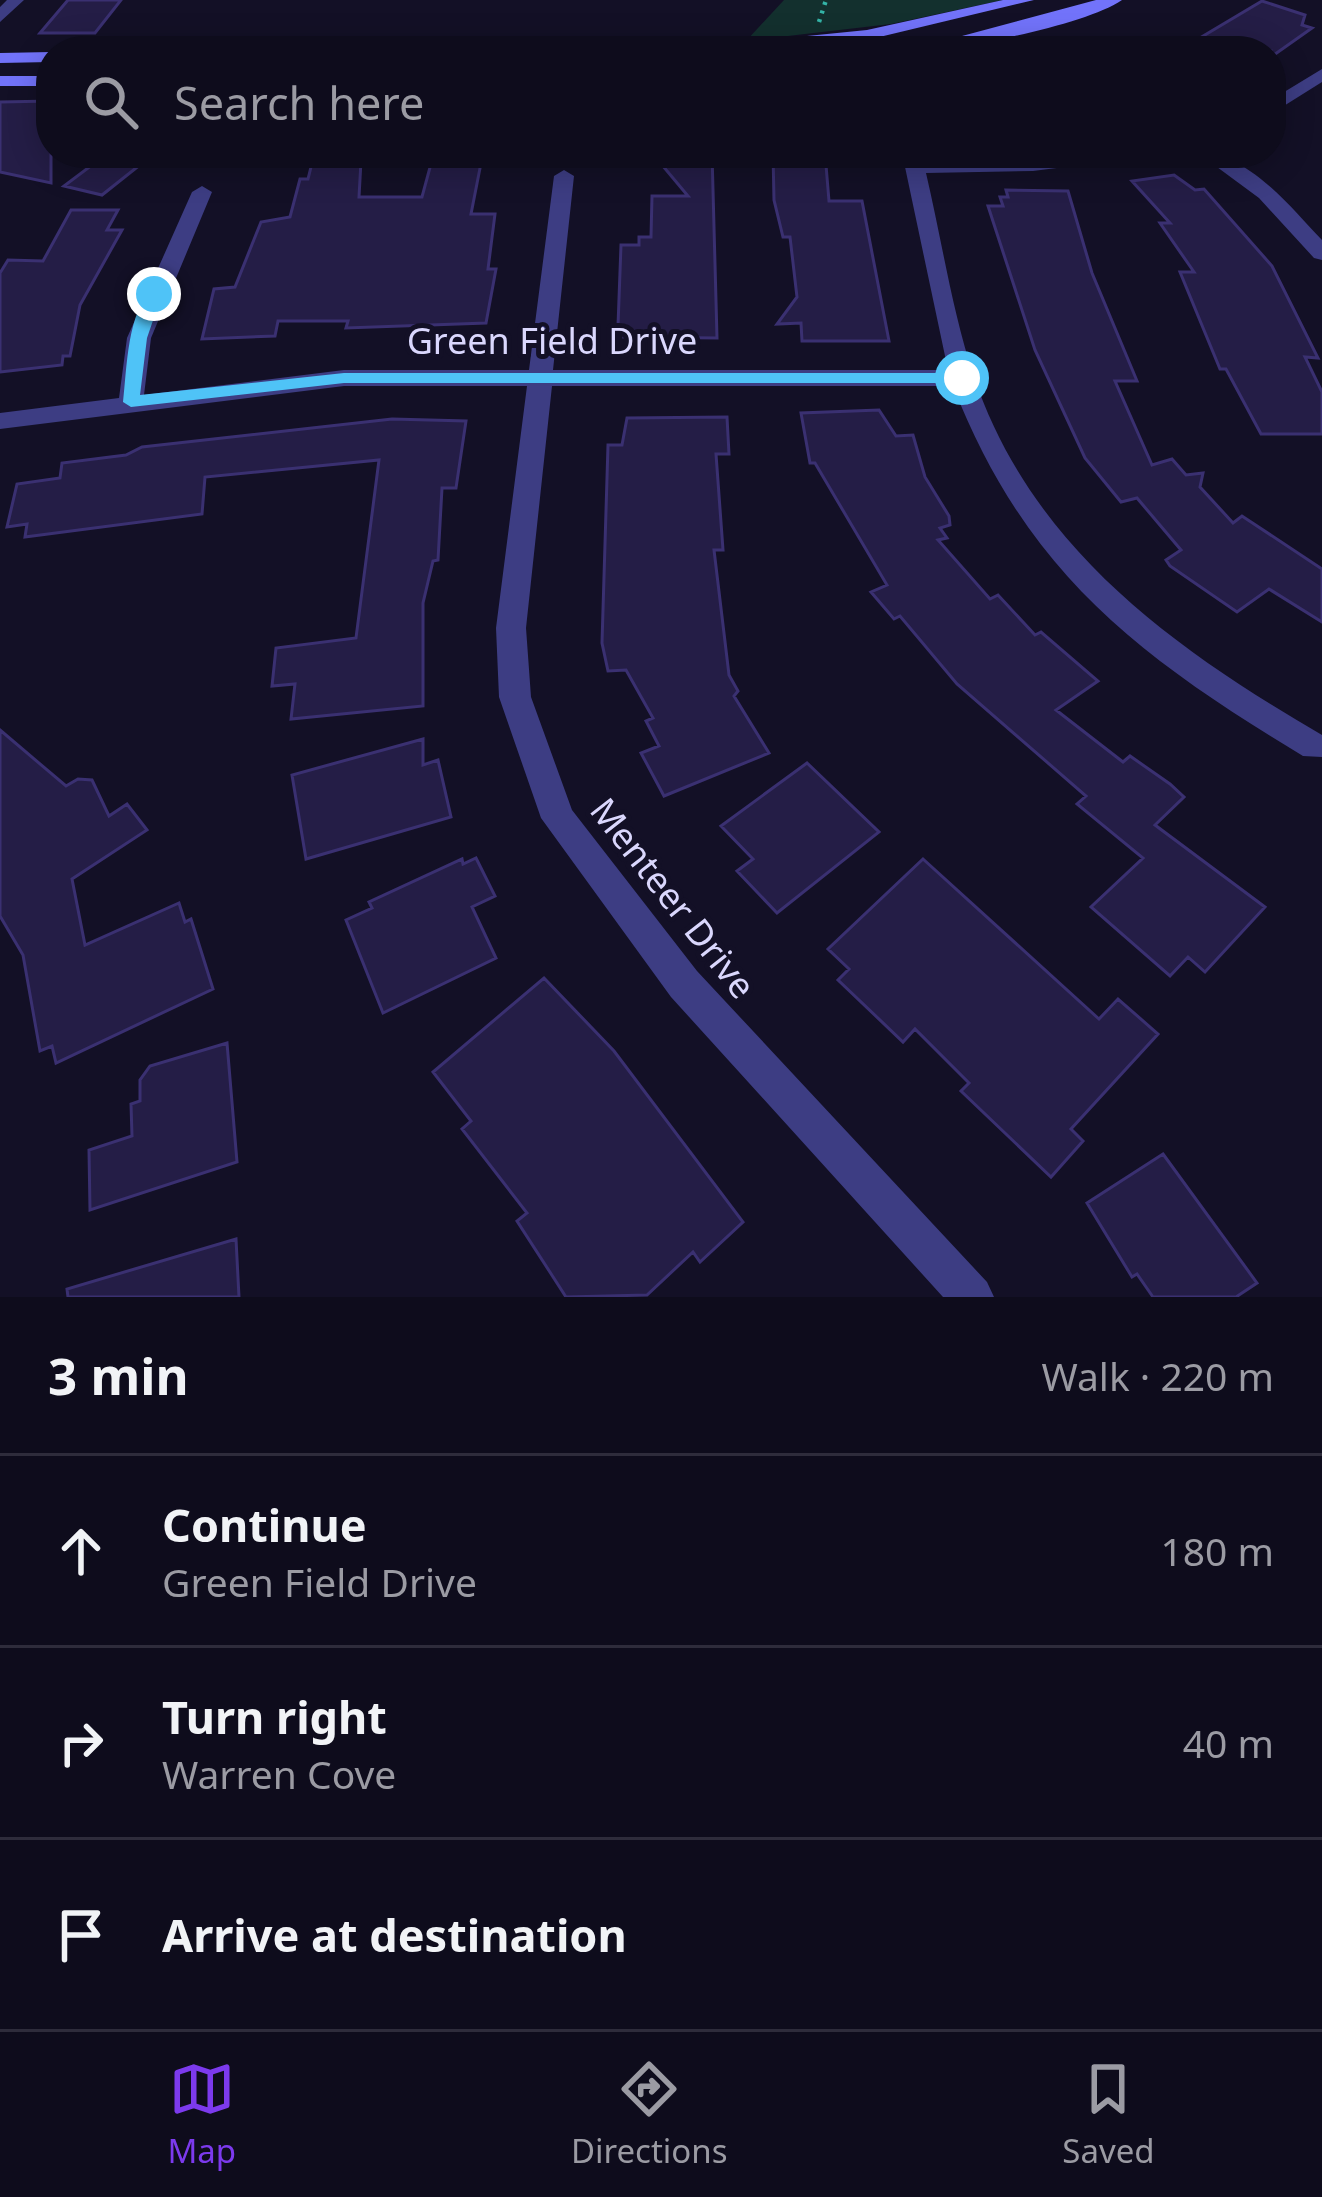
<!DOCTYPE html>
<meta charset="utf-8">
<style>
:root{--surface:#0e0c1c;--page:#171525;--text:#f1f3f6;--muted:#9b9ba3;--line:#2e2c3b;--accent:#7c3aed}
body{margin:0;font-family:"Noto Sans",sans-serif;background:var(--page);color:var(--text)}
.stop{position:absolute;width:36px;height:36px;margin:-27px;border:9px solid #4fc3f7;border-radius:50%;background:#fff}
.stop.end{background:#4fc3f7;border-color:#fff;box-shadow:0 3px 12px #0008}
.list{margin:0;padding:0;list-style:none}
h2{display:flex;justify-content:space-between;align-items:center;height:156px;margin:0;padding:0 48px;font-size:51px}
h2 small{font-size:39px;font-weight:400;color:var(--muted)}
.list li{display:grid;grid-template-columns:78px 1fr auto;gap:36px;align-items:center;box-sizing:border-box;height:192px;padding:0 48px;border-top:3px solid var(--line)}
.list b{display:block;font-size:45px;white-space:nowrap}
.list p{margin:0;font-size:39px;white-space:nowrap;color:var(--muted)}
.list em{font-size:39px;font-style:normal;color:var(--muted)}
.icon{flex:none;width:66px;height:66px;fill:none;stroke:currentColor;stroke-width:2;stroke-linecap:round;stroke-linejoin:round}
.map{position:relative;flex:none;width:1322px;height:1297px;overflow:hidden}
.search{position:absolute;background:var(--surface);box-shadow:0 6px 30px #0003;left:36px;right:36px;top:36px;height:132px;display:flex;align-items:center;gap:30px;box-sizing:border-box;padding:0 42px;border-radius:48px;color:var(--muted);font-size:45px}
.sheet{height:732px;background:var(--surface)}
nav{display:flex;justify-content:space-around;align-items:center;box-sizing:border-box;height:168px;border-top:3px solid var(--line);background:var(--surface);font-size:33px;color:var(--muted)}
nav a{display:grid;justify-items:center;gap:6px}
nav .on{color:var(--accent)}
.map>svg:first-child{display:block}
.green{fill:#13302e}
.building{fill:#241d46;stroke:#3a3071;stroke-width:3}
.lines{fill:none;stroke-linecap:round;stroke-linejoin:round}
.path{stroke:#34b4a7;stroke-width:4.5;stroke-dasharray:3 6;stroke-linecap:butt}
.minor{fill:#3d3d83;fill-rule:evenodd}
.secondary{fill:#7273fa;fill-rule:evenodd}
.route{fill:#4fc3f7}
.labels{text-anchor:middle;stroke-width:10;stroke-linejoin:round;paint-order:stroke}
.street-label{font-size:36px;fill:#dad7fd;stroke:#131026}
</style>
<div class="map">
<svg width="1322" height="1297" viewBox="0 0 1322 1297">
<rect width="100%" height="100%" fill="#131026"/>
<!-- green -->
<path class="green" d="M784 0H1003L891 24 746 41Z"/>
<!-- building -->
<path class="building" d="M68 0H121L95 33H40Z
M1262 1 1305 15 1302 25 1312 28 1271 57V51H1178Z
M51 101V183L0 172V102Z
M108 153H155L102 195 64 186Z
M652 153H712L717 338 624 337 625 326H618L621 245H639V237H651L652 196H688Z
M773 153H825L829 201H862L889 341H802L801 323 777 324 797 297 790 237H783L774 200Z
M482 158 471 214H495L488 269H496L486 323 346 328 348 321H278L275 336 202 339 214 289 235 287 261 222 290 217 300 179H308L312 163 361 161 359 197H422L432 160Z
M1174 175 1195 190 1204 189 1272 266 1318 358 1305 357 1322 392V434H1261L1226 369H1220L1180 272H1194L1160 223H1170L1132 181Z
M1006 190 1068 191 1092 273 1137 381H1115L1152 465 1172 459 1186 475 1203 473 1200 487 1233 523 1242 516 1322 569V622L1269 589 1237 612 1170 566 1166 560 1181 550 1137 498 1121 502 1085 458 1035 350 988 206H1003L1000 197H1008Z
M71 210H118L107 230H122L80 305 70 356H63L62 365 0 372V273L8 260 43 261Z
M879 410 896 436 913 435 925 477 949 516 950 525 940 528 947 538 938 540 990 599 998 595 1035 635 1041 632 1098 681 1056 710 1123 762 1130 756 1170 784 1184 797 1155 825 1265 907 1205 972 1188 957 1170 976 1091 907 1143 858 1077 804 1086 796 957 684 900 616 894 619 871 592 887 585 815 463H810L801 413Z
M727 417 729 454H716L723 550H714L729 675 738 691 734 696 769 753 664 796 641 753 659 746 646 721 653 718 626 670 608 671 602 643 608 445H622L627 418Z
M392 419 466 421 456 488H442L438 560 433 561 423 603V706L291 719 295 684 272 686 276 648 356 638 379 460 205 477 202 514 25 537 27 524 7 527 17 484 60 478 62 463 126 455 142 447Z
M0 730 66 786 78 779 92 780 109 816 127 804 147 830 72 879 85 945 179 903 185 922 191 919 213 989 56 1063 52 1046 40 1051 23 955 0 916Z
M423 739V765L438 760 451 817 306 859 292 775Z
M807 763 879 832 777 913 737 871 753 859 721 826Z
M476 858 495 896 472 907 496 958 383 1013 346 920 372 908 369 902 462 859 463 864Z
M923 859 1099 1019 1118 999 1158 1034 1071 1129 1083 1141 1051 1177 961 1091 969 1083 915 1029 903 1042 838 980 849 969 828 949Z
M544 978 614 1051 743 1222 700 1262 693 1252 647 1295 566 1297 517 1221 527 1213 462 1129 471 1121 433 1072Z
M227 1043 237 1162 90 1210 89 1150 132 1136 131 1104 140 1101V1080L150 1066Z
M1163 1154 1257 1283 1236 1297H1153L1137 1274 1132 1277 1087 1203Z
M236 1239 239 1297H68L67 1289Z"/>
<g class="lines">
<!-- path -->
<path class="path" d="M819 22 826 0"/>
<!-- minor -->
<path class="minor" d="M7 0H24L0 22V7Z
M1322 69V82L1271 114V100Z
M1081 153H1138L1128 159 1033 171 926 173C942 241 952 311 974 377 1032 548 1173 648 1322 735V757L1303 756C1136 655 1026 572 953 386H552L526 628 531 697 572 810 697 971 987 1282 994 1297H943L671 997 541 818 499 697 496 628 527 386H344L0 429V413L119 398 127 338 192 192 202 186 212 192 151 338 144 395 344 370H529L554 176 564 170 574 176 553 370H948L905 167 915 161Z
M1198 153C1249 153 1289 206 1322 240V260L1314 258 1259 198Z"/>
<!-- secondary -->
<path class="secondary" d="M1003 0H1034L867 40 759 51H698L707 46 867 30Z
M1096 0H1122C1084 26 955 51 906 51Z
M51 52V62L0 63V53Z
M0 76H51V86H0Z"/>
</g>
<!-- route -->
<path class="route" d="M154 290 162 294 147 338 140 395 344 373H962L970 378 962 383H344L131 407 123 402C127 370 127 308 154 290Z"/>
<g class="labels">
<!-- street labels -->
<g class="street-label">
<text x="552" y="354">Green Field Drive</text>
<text transform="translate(673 898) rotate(52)" y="13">Menteer Drive</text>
</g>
</g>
</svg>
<div class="stop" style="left:962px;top:378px"></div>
<div class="stop end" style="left:154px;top:294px"></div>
<div class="search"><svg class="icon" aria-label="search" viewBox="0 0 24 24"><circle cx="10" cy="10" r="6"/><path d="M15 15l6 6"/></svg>Search here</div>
</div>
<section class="sheet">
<h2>3 min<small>Walk · 220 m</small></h2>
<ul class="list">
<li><svg class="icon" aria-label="ahead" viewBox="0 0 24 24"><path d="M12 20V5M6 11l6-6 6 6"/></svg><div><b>Continue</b><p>Green Field Drive</p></div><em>180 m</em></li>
<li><svg class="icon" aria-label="right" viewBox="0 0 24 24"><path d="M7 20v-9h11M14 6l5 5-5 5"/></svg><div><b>Turn right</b><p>Warren Cove</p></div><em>40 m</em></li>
<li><svg class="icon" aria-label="arrive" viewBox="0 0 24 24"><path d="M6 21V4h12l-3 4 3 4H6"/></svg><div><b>Arrive at destination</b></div></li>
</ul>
</section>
<nav>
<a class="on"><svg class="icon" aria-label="map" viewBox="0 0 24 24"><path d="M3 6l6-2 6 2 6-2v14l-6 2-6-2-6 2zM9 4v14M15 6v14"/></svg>Map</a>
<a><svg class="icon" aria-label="directions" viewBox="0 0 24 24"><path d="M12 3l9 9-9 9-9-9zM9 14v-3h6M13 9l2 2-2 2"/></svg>Directions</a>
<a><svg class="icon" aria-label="saved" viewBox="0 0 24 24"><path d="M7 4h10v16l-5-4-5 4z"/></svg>Saved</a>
</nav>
